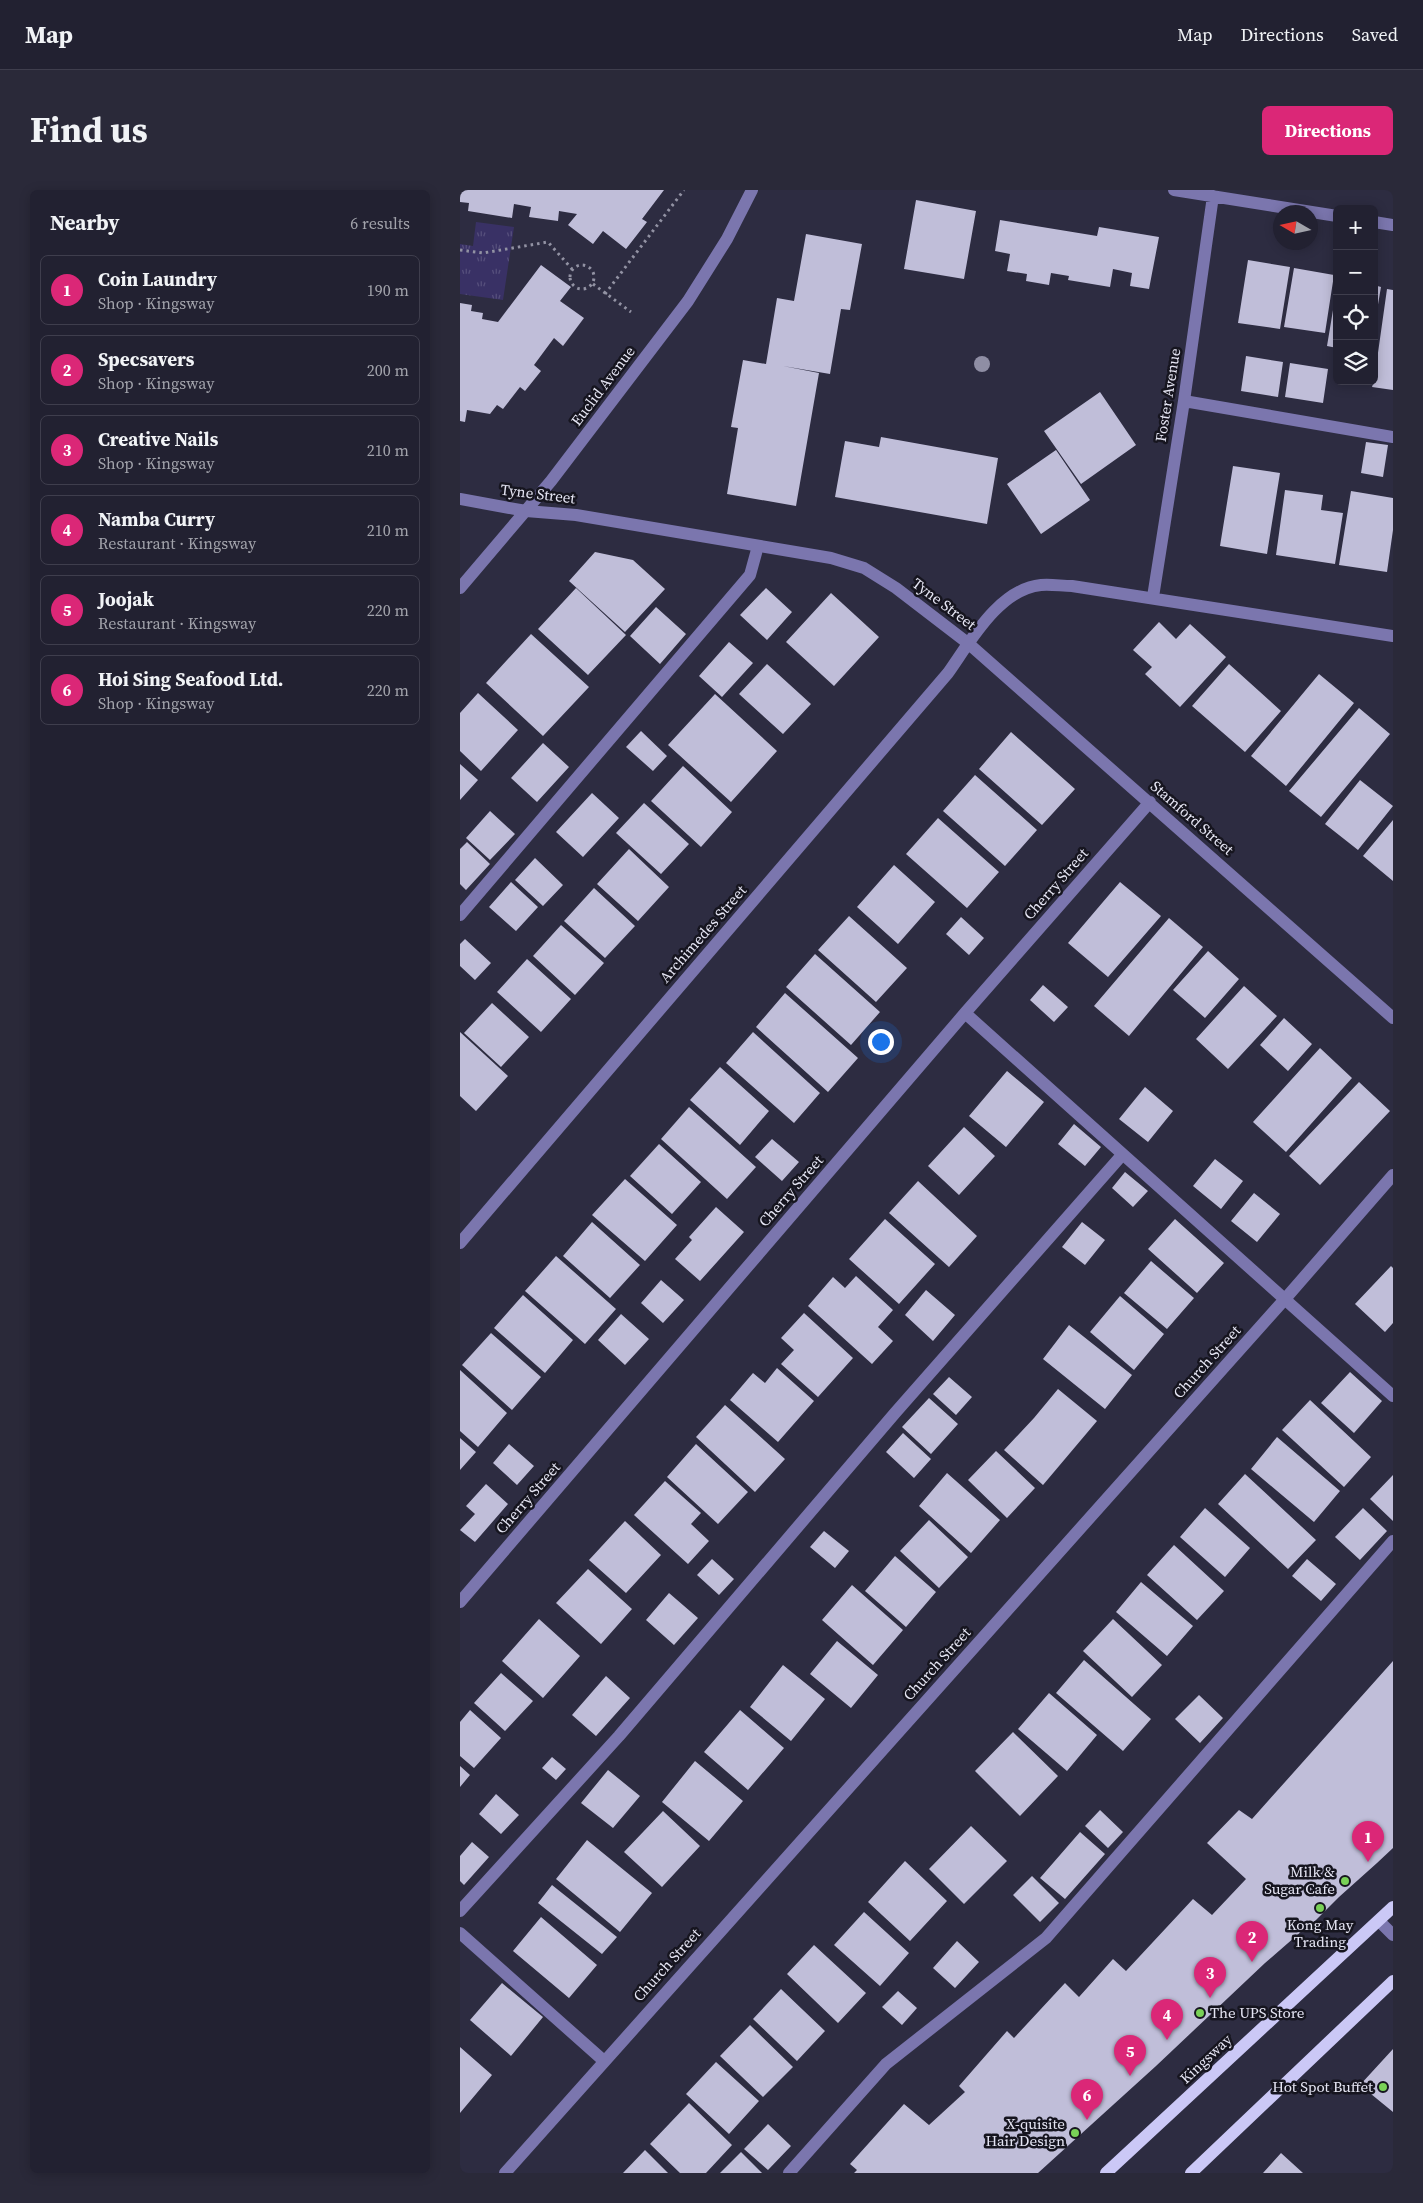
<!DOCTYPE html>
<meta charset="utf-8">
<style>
:root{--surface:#222131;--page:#2a2939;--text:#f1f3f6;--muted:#a2a3ab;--line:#3f3e4d;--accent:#db2777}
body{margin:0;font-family:"Source Serif 4",serif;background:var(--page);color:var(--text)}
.controls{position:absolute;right:15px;top:15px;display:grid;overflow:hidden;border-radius:8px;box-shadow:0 2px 12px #0003}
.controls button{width:45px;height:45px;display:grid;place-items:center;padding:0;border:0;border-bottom:1px solid var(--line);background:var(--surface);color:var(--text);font:25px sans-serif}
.compass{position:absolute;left:813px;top:15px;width:45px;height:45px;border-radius:50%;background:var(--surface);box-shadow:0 2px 12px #0003;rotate:279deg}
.you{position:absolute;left:420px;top:851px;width:18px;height:18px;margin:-12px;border:4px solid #fff;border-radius:50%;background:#1a73e8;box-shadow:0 0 0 8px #1a73e833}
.badge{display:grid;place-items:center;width:32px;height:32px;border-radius:50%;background:var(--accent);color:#fff;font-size:16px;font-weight:700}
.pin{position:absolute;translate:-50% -41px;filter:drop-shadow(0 1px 2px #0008)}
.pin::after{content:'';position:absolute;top:26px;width:18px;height:15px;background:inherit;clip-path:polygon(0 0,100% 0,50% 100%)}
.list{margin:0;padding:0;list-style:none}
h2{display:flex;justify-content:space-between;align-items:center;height:65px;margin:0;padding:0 20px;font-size:21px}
h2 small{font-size:16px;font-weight:400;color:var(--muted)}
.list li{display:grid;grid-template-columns:32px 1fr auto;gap:15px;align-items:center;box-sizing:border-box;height:70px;margin:0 10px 10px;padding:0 10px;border:1px solid var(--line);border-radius:8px}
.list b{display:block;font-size:19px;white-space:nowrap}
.list p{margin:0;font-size:16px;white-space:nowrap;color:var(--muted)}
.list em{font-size:16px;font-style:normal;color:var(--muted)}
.icon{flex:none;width:28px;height:28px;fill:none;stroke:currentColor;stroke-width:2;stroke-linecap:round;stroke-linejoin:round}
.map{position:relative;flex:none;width:933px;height:1983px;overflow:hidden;border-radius:8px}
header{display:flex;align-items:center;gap:30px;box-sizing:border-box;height:70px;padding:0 25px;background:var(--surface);border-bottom:1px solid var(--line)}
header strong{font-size:24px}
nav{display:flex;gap:28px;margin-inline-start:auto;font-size:18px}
.intro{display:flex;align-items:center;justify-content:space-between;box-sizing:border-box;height:120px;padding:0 30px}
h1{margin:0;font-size:35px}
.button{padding:12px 22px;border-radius:8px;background:var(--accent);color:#fff;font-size:18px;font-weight:700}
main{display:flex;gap:30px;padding:0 30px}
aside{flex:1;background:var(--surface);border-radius:8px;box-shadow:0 2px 12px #0003}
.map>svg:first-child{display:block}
.park{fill:url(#park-tufts)}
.building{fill:#c0bed9}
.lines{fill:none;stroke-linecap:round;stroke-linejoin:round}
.path{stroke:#9292a3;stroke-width:3;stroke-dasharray:2.5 4;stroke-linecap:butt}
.minor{stroke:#7b76ae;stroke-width:12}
.major{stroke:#cbc8f6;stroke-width:12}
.tree{fill:#8f8ea4}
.poi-dot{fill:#79d157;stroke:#16151f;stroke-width:2}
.labels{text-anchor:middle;stroke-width:5;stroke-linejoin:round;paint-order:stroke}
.street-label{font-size:15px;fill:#e6e6f4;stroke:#16151f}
.poi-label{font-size:15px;fill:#e6e6f4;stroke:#16151f;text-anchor:end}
</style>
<header>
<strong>Map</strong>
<nav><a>Map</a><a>Directions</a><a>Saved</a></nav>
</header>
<div class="intro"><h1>Find us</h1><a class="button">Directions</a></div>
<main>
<aside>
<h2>Nearby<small>6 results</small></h2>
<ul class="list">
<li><span class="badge">1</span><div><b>Coin Laundry</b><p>Shop · Kingsway</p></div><em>190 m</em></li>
<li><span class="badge">2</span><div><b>Specsavers</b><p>Shop · Kingsway</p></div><em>200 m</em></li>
<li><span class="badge">3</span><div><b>Creative Nails</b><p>Shop · Kingsway</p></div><em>210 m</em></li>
<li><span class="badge">4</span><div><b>Namba Curry</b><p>Restaurant · Kingsway</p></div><em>210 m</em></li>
<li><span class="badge">5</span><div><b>Joojak</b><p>Restaurant · Kingsway</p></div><em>220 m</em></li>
<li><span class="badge">6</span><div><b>Hoi Sing Seafood Ltd.</b><p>Shop · Kingsway</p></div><em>220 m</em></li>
</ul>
</aside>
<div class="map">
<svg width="933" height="1983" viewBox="0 0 933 1983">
<defs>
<pattern id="park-tufts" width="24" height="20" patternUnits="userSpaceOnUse" patternTransform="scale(1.25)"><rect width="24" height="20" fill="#393165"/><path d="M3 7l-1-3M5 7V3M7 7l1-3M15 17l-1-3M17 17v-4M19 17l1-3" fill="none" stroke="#564f7c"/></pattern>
</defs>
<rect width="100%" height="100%" fill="#2d2c41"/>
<!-- park -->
<path class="park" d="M16 32 54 37 43 110 0 104V54L13 56Z"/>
<!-- building -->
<path class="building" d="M0 0H204L182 29 187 32 166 59 143 41 133 54 108 35 117 24 99 21 98 31 69 27 71 17 54 14 52 28 8 21 9 13 0 12Z
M456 10 516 21 504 89 444 79Z
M540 30 637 46 639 37 699 47 689 99 670 96 672 83 653 79 650 97 608 90 609 86 591 83 589 95 566 91 567 84 547 81 550 64 535 61Z
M346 44 402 54 390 120 381 119 370 184 323 176 359 183 336 316 267 304 278 238 271 237 283 170 306 174 317 108 334 111Z
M788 70 830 77 820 139 778 133Z
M81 75 111 97 100 111 124 128 103 156 94 148 74 175 81 181 65 201 60 197 43 219 37 215 30 224 7 220 5 232 0 231V113L12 115 11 121 23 123 22 129 38 132Z
M834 78 874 85 865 143 824 137Z
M914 95 921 97 915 132H914Z
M927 99 933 100V200L912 197 914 191Z
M876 102 877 103V158L867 156Z
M786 166 823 172 818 207 781 201Z
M830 173 868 179 863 213 825 207Z
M640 202 676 255 621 294 584 241Z
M421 247 538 268 527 334 375 307 385 251 419 257Z
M906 252 928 255 923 287 901 283Z
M596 260 630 310 581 344 547 294Z
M773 276 820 283 807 364 760 356Z
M825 300 863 305 861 320 883 323 875 374 816 365Z
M891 301 933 308V340L927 382 879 375Z
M135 362 173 370 205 399 165 442 109 391Z
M116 398 166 445 128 485 78 439Z
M306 398 332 422 307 450 280 425Z
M371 403 419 447 374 496 326 452Z
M196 417 226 444 200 474 170 446Z
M699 432 716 449 730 434 766 467 720 517 685 484 692 477 673 460Z
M71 444 129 497 83 546 26 493Z
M269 452 293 473 262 507 239 486Z
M307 474 351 514 323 544 279 504Z
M769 474 821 521 785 562 732 516Z
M859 484 894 513 826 596 791 566Z
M18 503 58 540 21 581 0 561V523Z
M255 504 317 561 271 612 208 555Z
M899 518 930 544 861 627 829 601Z
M181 541 207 566 193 581 166 557Z
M551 542 615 599 582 635 519 579Z
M83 553 109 577 77 612 51 588Z
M0 574 18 590 0 610Z
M223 576 272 622 241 657 191 611Z
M515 585 577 640 545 676 483 621Z
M900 590 933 616 898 660 865 634Z
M132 603 159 628 123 667 96 642Z
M184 613 229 654 201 684 156 643Z
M30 621 55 644 30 670 6 648Z
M478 628 539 682 507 718 446 664Z
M933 630V691L903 666Z
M7 652 30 674 6 700 0 694V659Z
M169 659 209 697 178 731 137 694Z
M75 668 103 695 83 716 55 690Z
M434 675 475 712 438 754 397 717Z
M51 692 78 717 56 741 29 717Z
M660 692 701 726 648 787 608 753Z
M134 698 175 736 145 768 104 731Z
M389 726 447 778 416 812 358 760Z
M501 727 524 748 509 765 486 744Z
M709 728 743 757 669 846 634 816Z
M101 735 144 773 115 805 73 766Z
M5 749 31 773 15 790 0 776V754Z
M748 761 779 789 745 828 713 800Z
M355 764 420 822 391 855 326 797Z
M67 769 111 809 81 842 37 802Z
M583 795 608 817 594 832 570 810Z
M784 796 817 826 768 879 736 849Z
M325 803 398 868 368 902 296 837Z
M32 813 69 847 41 877 4 843Z
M824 828 852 854 828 881 800 855Z
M0 842 48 886 16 921 0 906Z
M293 842 360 903 334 933 266 873Z
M860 858 892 888 826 962 793 932Z
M260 877 309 921 280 955 230 910Z
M547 881 584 912 546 957 509 926Z
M899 892 930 921 860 995 829 966Z
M685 897 713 921 688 952 659 929Z
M229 917 296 977 267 1009 201 949Z
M614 934 641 957 625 976 598 954Z
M504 937 535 966 499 1005 468 976Z
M312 949 339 972 322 991 295 967Z
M199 954 241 992 212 1024 170 986Z
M755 969 783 991 761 1019 733 996Z
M665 982 688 1001 673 1017 652 998Z
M165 989 217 1035 185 1071 132 1025Z
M458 991 517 1046 489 1077 429 1023Z
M794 1003 820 1024 797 1052 771 1031Z
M256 1017 284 1042 240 1091 215 1069 232 1050 229 1047Z
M425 1029 475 1074 439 1114 389 1069Z
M715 1029 764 1073 737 1103 688 1059Z
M132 1032 180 1075 150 1108 103 1066Z
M622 1032 645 1050 625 1075 602 1057Z
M96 1066 156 1119 125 1154 65 1101Z
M691 1071 734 1108 707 1139 664 1103Z
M931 1076 933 1078V1133L925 1142 895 1114Z
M396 1086 433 1120 418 1137 433 1151 412 1174 348 1116 373 1087 385 1098Z
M201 1090 224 1110 203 1133 181 1113Z
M466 1100 495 1125 473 1151 445 1125Z
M63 1105 113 1150 85 1183 34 1138Z
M660 1106 704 1144 674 1180 630 1142Z
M344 1123 393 1168 358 1207 321 1174 334 1160 321 1148Z
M161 1124 189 1149 165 1175 138 1150Z
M609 1135 672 1185 645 1219 583 1169Z
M31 1143 81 1187 52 1220 2 1175Z
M317 1178 354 1211 318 1252 270 1210 293 1183 305 1193Z
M0 1180 47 1223 18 1257 0 1241Z
M890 1182 922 1211 894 1243 861 1213Z
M489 1187 512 1207 496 1225 473 1204Z
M598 1199 637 1231 583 1295 544 1260 574 1228Z
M469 1208 498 1234 471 1264 442 1237Z
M850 1210 911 1267 884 1297 822 1240Z
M265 1215 325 1269 295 1302 236 1247Z
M443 1243 471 1269 454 1288 426 1262Z
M817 1247 880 1301 854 1332 791 1279Z
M0 1248 16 1262 0 1280Z
M49 1254 74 1276 57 1295 33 1273Z
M236 1254 288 1302 258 1334 207 1287Z
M536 1261 575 1298 547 1328 508 1290Z
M487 1283 540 1330 511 1363 459 1316Z
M785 1284 856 1350 828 1379 758 1314Z
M933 1285V1331L910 1309Z
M205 1291 241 1323 231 1334 249 1351 228 1374 174 1325Z
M26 1294 48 1314 15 1352 0 1340 15 1324 6 1316Z
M745 1318 790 1358 765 1387 720 1347Z
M903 1318 927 1341 900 1370 875 1347Z
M469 1330 508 1367 479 1398 440 1361Z
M165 1331 201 1365 166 1403 129 1370Z
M364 1341 389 1361 375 1378 350 1357Z
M714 1355 764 1401 737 1430 687 1385Z
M435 1366 476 1402 446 1437 405 1401Z
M252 1369 274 1389 259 1405 237 1385Z
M847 1369 876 1394 861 1411 832 1386Z
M128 1379 172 1419 141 1454 96 1413Z
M681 1392 733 1436 707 1466 656 1422Z
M392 1395 443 1440 413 1475 362 1430Z
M209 1403 238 1428 214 1455 186 1430Z
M79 1429 120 1466 83 1508 42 1471Z
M653 1429 702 1475 672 1507 623 1461Z
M377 1451 418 1485 391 1518 350 1484Z
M624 1470 691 1529 663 1561 596 1503Z
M933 1471V1658L917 1673 879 1707 844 1742 843 1740 805 1773 696 1876 578 1983H394L397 1980 390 1974 444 1914 469 1935 505 1902 499 1896 547 1841 554 1848 605 1793 619 1807 653 1769 666 1781 733 1709 752 1725 786 1689 747 1653 779 1620 792 1629Z
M323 1475 365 1509 331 1551 290 1517Z
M41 1483 73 1511 45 1541 14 1513Z
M146 1486 170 1508 136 1546 112 1525Z
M589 1503 637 1545 607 1581 558 1539Z
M739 1505 763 1528 740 1553 715 1529Z
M10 1520 41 1548 14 1578 0 1566V1532Z
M280 1520 324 1558 288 1600 244 1562Z
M553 1542 598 1586 560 1626 515 1581Z
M92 1567 106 1579 96 1590 82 1578Z
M235 1571 283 1611 249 1651 202 1612Z
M0 1576 10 1585 0 1597Z
M148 1580 180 1606 153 1638 121 1613Z
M36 1604 59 1625 41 1644 19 1624Z
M640 1620 663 1642 648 1658 625 1636Z
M203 1621 240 1656 202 1697 164 1662Z
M511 1636 547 1671 504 1714 469 1679Z
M620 1642 645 1664 605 1709 580 1688Z
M127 1650 192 1703 160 1742 96 1689Z
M12 1652 29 1667 4 1695 0 1691V1666Z
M445 1671 487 1711 450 1751 408 1712Z
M572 1686 599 1713 580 1732 553 1705Z
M92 1695 157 1747 142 1764 78 1713Z
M404 1722 449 1763 420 1796 374 1755Z
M81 1727 137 1775 109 1808 53 1761Z
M497 1751 519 1772 495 1798 473 1778Z
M354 1755 406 1803 378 1833 327 1784Z
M42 1793 83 1827 51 1866 10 1830Z
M321 1799 365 1841 337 1871 293 1829Z
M438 1801 457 1818 442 1835 422 1817Z
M290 1835 333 1877 303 1907 260 1866Z
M0 1857 32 1885 0 1923Z
M933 1859V1922L900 1895Z
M256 1872 299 1911 269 1944 226 1904Z
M229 1913 272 1955 246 1983H220L190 1954Z
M308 1934 331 1956 308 1980 284 1959Z
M185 1960 208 1983H163Z
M281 1962 302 1983H260Z
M821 1963 843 1983H803Z"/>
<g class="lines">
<!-- path -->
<path class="path" d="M0 60 23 63 88 52 112 79
M110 87a12 12 0 1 1 24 0a12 12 0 1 1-24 0Z
M133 94 171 122
M145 104 224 0"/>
<!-- minor -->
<path class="minor" d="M714 0 877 26
M914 32 933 35
M724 211 933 247
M0 309 66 321 116 325 371 368 404 378 436 398 509 454 933 828
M0 398 91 291 228 111 267 49 292 0
M693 407 724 211 753 6
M0 725 290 385 298 356
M505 823 933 1206
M0 1053 488 483C510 452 539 399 581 395 591 394 602 396 612 396L933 446
M0 1412 505 823 690 612
M0 1721 159 1546 435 1223 662 965
M919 1731 933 1745
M0 1743 144 1871
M45 1983 825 1109 933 985
M329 1983 426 1874 586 1748 933 1351"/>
<!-- major -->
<path class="major" d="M646 1983 933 1717
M731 1983 933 1791"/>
</g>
<!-- trees -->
<circle class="tree" cx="522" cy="174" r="8"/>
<!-- markers -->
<g class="poi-dot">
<circle cx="885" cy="1691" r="5"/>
<circle cx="860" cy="1718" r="5"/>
<circle cx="740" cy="1823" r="5"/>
<circle cx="923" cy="1897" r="5"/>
<circle cx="615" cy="1943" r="5"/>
</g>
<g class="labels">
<!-- street labels -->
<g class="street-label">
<text transform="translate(143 196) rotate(-53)" y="5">Euclid Avenue</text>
<text transform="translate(708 205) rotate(-81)" y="5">Foster Avenue</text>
<text transform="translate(78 304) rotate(7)" y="5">Tyne Street</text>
<text transform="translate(484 414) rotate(37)" y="5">Tyne Street</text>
<text transform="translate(732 628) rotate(41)" y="5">Stamford Street</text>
<text transform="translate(596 694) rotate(-49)" y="5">Cherry Street</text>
<text transform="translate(243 744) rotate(-49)" y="5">Archimedes Street</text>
<text transform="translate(331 1001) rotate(-49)" y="5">Cherry Street</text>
<text transform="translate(747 1172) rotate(-48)" y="5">Church Street</text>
<text transform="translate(68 1308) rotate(-49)" y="5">Cherry Street</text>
<text transform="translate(477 1474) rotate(-48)" y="5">Church Street</text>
<text transform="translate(207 1775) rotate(-48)" y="5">Church Street</text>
<text transform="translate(746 1869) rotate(-43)" y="5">Kingsway</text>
</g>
<!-- poi labels -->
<g class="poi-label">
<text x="875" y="1687">Milk &amp;<tspan x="875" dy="17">Sugar Cafe</tspan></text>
<text x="860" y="1740" text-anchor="middle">Kong May<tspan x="860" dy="17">Trading</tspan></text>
<text x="750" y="1828" text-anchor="start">The UPS Store</text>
<text x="913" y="1902">Hot Spot Buffet</text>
<text x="605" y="1939">X-quisite<tspan x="605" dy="17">Hair Design</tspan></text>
</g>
</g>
</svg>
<div class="controls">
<button>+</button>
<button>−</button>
<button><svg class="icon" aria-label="locate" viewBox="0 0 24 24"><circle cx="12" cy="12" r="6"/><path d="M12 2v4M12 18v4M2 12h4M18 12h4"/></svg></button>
<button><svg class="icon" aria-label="layers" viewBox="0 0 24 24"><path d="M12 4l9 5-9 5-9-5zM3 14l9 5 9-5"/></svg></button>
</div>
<svg class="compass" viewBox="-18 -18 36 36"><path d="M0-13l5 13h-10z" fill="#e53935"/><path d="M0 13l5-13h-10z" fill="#a2a3ab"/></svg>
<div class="you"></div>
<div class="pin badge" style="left:908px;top:1672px">1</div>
<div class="pin badge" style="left:792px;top:1772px">2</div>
<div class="pin badge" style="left:750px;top:1808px">3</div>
<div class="pin badge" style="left:707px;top:1850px">4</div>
<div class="pin badge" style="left:670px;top:1886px">5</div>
<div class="pin badge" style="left:627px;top:1930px">6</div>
</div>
</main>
